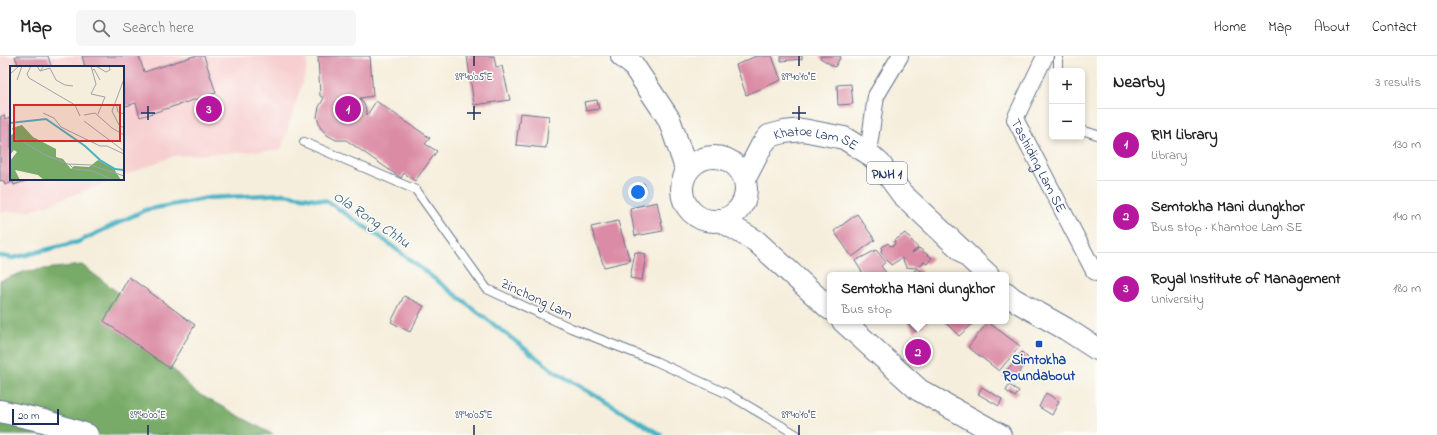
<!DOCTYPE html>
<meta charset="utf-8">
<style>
:root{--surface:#fff;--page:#f6f6f6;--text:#222;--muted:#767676;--line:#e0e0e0;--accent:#b5179e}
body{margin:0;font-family:"Indie Flower",sans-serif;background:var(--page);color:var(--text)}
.controls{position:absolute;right:12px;top:12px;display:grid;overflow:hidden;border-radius:6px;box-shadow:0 2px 6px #0003}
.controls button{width:36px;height:36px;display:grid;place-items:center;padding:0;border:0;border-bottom:1px solid var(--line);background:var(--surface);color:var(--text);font:20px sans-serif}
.scale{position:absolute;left:12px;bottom:10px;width:47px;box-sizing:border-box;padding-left:4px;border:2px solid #1b2f5e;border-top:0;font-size:11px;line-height:14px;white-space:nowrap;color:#1b2f5e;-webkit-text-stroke:3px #fdfcf7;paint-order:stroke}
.you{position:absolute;left:638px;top:136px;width:14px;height:14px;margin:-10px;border:3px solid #fff;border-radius:50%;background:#1a73e8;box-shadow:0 0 0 6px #1a73e833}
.badge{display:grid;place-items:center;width:26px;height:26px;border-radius:50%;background:var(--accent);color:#fff;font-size:13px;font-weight:700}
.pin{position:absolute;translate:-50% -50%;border:2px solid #fff;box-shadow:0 1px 4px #0006}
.popup{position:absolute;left:827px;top:216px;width:182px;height:52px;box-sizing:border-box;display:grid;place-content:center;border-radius:6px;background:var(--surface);filter:drop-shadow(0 1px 3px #0005);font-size:13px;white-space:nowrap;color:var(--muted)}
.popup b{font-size:15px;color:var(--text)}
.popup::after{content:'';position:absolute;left:50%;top:100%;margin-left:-8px;border:8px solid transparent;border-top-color:var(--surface)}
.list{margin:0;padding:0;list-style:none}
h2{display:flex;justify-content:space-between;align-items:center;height:52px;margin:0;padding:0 16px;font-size:17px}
h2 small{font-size:13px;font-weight:400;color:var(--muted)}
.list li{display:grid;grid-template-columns:26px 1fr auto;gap:12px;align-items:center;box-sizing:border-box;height:72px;padding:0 16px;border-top:1px solid var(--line)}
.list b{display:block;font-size:15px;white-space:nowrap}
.list p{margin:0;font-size:13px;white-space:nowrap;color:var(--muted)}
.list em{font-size:13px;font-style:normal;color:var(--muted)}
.icon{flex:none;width:22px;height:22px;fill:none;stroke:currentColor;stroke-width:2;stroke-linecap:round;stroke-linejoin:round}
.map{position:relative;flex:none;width:1097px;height:379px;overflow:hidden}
header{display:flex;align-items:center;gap:24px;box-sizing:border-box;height:56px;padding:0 20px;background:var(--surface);border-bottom:1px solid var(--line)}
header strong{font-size:19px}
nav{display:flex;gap:22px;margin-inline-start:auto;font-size:14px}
.search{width:280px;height:36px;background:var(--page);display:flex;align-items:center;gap:10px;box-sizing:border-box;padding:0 14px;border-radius:6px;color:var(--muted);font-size:15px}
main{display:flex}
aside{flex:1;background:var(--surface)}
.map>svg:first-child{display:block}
.built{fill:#f7cfd0}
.forest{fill:#78ab67;stroke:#4a6d62}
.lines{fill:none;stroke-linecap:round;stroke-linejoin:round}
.stream{stroke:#48b2c6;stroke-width:4.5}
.building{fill:#db8ba5}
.lane-casing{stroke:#67728a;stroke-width:10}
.street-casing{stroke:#67728a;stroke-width:18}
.primary-casing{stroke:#67728a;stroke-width:24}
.lane{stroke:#fff;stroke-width:8}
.street{stroke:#fff;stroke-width:16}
.primary{stroke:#fff;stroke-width:22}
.ticks{fill:none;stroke:#1b2f5e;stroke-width:1.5}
.transit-dot{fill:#1a4fb4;stroke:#fdfcf7;stroke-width:1.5}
.labels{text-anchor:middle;stroke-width:3;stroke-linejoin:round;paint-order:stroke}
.shield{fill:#fdfcf7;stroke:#5f6c8c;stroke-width:1}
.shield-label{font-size:13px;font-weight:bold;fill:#1b2f5e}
.street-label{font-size:14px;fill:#1b2f5e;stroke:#fdfcf7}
.transit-label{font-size:14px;font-weight:bold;fill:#164399;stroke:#fdfcf7}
.water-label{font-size:15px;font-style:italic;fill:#2b5d82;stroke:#fdfcf7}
.inset-river{fill:none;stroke:#48b2c6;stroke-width:2}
.inset-road{fill:none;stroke:#9ea2aa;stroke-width:1}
.view{fill:#d62828;fill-opacity:0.15;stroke:#d62828;stroke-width:2}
.inset-edge{fill:none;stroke:#1b2f5e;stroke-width:2}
.ticks-label{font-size:10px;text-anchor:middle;fill:#1b2f5e;stroke:#fdfcf7;stroke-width:3;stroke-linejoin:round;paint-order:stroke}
</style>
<header>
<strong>Map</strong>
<div class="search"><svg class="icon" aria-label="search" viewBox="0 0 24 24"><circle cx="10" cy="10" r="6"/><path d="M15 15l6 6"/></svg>Search here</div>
<nav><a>Home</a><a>Map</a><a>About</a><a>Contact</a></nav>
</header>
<main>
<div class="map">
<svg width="1097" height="379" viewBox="0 0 1097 379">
<rect width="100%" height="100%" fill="#fdfcf7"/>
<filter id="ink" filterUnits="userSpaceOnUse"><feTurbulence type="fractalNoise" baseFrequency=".025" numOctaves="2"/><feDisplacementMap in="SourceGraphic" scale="8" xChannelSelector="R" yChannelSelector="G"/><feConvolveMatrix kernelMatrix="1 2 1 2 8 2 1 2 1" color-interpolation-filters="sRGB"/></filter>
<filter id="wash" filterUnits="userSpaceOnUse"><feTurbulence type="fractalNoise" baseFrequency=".012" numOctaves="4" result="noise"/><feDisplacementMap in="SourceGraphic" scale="16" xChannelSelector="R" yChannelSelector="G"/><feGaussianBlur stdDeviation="0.9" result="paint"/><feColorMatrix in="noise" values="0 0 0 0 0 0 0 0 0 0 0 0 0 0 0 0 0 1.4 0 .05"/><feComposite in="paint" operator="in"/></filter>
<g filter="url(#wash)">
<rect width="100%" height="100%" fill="#f5eedc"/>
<!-- built -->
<path class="built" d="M0 0H307V12L281 94 174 100 123 120V11H11V123H115L31 155 0 156Z"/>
<!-- forest -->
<path class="forest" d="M82 209 155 265 158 298 195 336 274 379H0V225L26 215Z"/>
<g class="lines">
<!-- stream -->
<path class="stream" d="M0 200 13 202 78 186 145 154 208 142 284 138 327 145 383 183 554 315 661 379"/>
</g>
<g id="blocks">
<!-- building -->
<path class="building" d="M15 0H48L51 10 19 11Z
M82 0H139L144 16 194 0H204L216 37 140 61 136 47 123 51V11H85Z
M318 0H370L373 40 360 42 365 50 367 59 376 45 430 82 425 88 437 95 415 125 404 117 401 122 346 84H336L327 79 320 71 317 61 319 51 324 42 320 40Z
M467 0H494L496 11 502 10 510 44 474 49Z
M756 0H772L781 24 746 39 736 9Z
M781 0H802V3L781 5Z
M821 0H841L835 11 820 2Z
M851 28 853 48 838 49 837 29Z
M597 44 599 53 586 55 584 46Z
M520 57 549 60 546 92 516 89Z
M4 59 5 63 11 61V123H31L14 129 13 126 5 129 3 124 0 125V61Z
M644 127 646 133 636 137 634 131Z
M657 146 663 175 635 180 630 152Z
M857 158 875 184 852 201 834 175Z
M618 165 630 205 604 211 591 171Z
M905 177 918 192 912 197 919 192 932 202 927 208 924 206 916 212 906 211 902 202 891 209 881 196 882 191 888 187 890 190 894 189 895 188 894 185Z
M876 194 886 206 881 210 887 218 864 219 855 205Z
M635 196 646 198 642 224 630 222Z
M918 212 924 219H909Z
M129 221 195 269 169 312 104 265Z
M404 240 424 250 410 276 391 266Z
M906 265H928L915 276Z
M944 265H976L959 280Z
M988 266 1020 290 999 315 968 291Z
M1022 296 1029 303 1013 325 1003 319Z
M1009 329 1019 335 1015 341 1006 335Z
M982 331 1002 343 999 350 978 338Z
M1046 337 1059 345 1052 359 1039 351Z"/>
</g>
</g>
<g filter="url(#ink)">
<use href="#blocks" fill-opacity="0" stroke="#67728a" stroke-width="1"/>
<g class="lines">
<defs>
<path id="lane" d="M1058 15V0
M1082 74 1097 79
M304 86 416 134 487 233 571 272 655 305 728 338 797 379"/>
<g id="street">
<path id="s1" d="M1045 0 1015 63 1094 215 1097 217"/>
<path d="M868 97 876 40 900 0"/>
</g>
<g id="primary">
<path d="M622 0 633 9 669 63 687 115"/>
<circle cx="714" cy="133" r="32"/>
<path id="s2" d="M745 122 762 89 769 80 784 76 803 74 844 82 868 97 880 108 902 138 988 219"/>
<path d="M720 164 756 185 830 253"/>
<path d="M1006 237 1013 243 1066 273 1097 293"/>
<path d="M843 265 919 334 1000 379"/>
<path d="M0 355 44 365 87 379"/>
</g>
</defs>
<!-- lane casing -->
<use href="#lane" class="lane-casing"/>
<!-- street casing -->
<use href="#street" class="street-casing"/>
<!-- primary casing -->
<use href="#primary" class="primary-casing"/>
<!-- lane -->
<use href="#lane" class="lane"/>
<!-- street -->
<use href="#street" class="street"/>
<!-- primary -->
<use href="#primary" class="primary"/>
</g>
</g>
<!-- ticks -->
<path class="ticks" d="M474 0V10M799 0V10M148 50V64M474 50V64M799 50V64M141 57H155M467 57H481M792 57H806M148 369V379M474 369V379M799 369V379"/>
<!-- markers -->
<rect class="transit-dot" x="1035" y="284" width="8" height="8" rx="2"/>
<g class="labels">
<!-- shield labels -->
<rect class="shield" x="867" y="106" width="40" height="22" rx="3"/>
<g class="shield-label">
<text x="887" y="122">PNH 1</text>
</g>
<!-- street labels -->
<g class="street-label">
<text dy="5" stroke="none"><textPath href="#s2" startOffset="97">Khatoe Lam SE</textPath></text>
<text dy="5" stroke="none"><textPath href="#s1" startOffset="122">Tashiding Lam SE</textPath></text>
<text transform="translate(537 242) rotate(25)" y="5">Zinchong Lam</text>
</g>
<!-- transit labels -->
<g class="transit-label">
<text x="1039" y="308">Simtokha<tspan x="1039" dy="16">Roundabout</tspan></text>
</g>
<!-- water labels -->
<g class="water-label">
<text transform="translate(372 163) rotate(34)" y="5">Ola Rong Chhu</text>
</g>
</g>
<!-- overview -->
<g transform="translate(10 10)">
<rect width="114" height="114" fill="#f5eedc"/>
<path d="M12 59 23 71 46 83V91L53 93 61 103 64 100 79 101 88 94 104 103 111 114H34L28 109 5 104 10 114H0V95L7 86 4 84 0 89V70L4 67 2 62Z" fill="#78ab67"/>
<path class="inset-river" d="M0 57 36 53 75 80 90 94 105 103 114 104"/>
<path class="inset-road" d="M21 0 17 8 19 12 65 39 70 50M27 0 30 5 34 0M81 0 86 18 81 28 95 31 88 48M86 0 96 6 100 4 99 0M30 5 40 2 46 14 55 19 63 20M82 5 84 3 90 14M0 8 9 0M114 13 102 45 109 59 114 62M7 14 12 0M106 38 108 46 114 48M33 47 44 52 51 61 90 80H97L114 88M74 49 85 47 102 62 114 69M74 55 114 85M0 72 12 75 35 89 58 98 81 99 114 110M59 98 64 103 83 105 103 114"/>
<path class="view" d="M4 39H110V75H4Z"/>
<rect width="114" height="114" class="inset-edge"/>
</g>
<g class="ticks-label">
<text x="474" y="24">89°40'05"E</text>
<text x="799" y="24">89°40'10"E</text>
<text x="148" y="362">89°40'00"E</text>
<text x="474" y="362">89°40'05"E</text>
<text x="799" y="362">89°40'10"E</text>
</g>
</svg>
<div class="controls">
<button>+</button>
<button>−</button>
</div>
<div class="scale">20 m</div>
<div class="you"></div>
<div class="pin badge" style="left:348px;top:53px">1</div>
<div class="pin badge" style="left:918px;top:296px">2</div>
<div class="popup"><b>Semtokha Mani dungkhor</b>Bus stop</div>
<div class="pin badge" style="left:209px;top:53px">3</div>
</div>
<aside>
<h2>Nearby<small>3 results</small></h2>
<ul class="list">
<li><span class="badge">1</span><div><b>RIM Library</b><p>Library</p></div><em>130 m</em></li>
<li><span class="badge">2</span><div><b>Semtokha Mani dungkhor</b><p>Bus stop · Khamtoe Lam SE</p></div><em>140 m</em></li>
<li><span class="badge">3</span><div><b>Royal Institute of Management</b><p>University</p></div><em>180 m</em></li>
</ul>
</aside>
</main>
